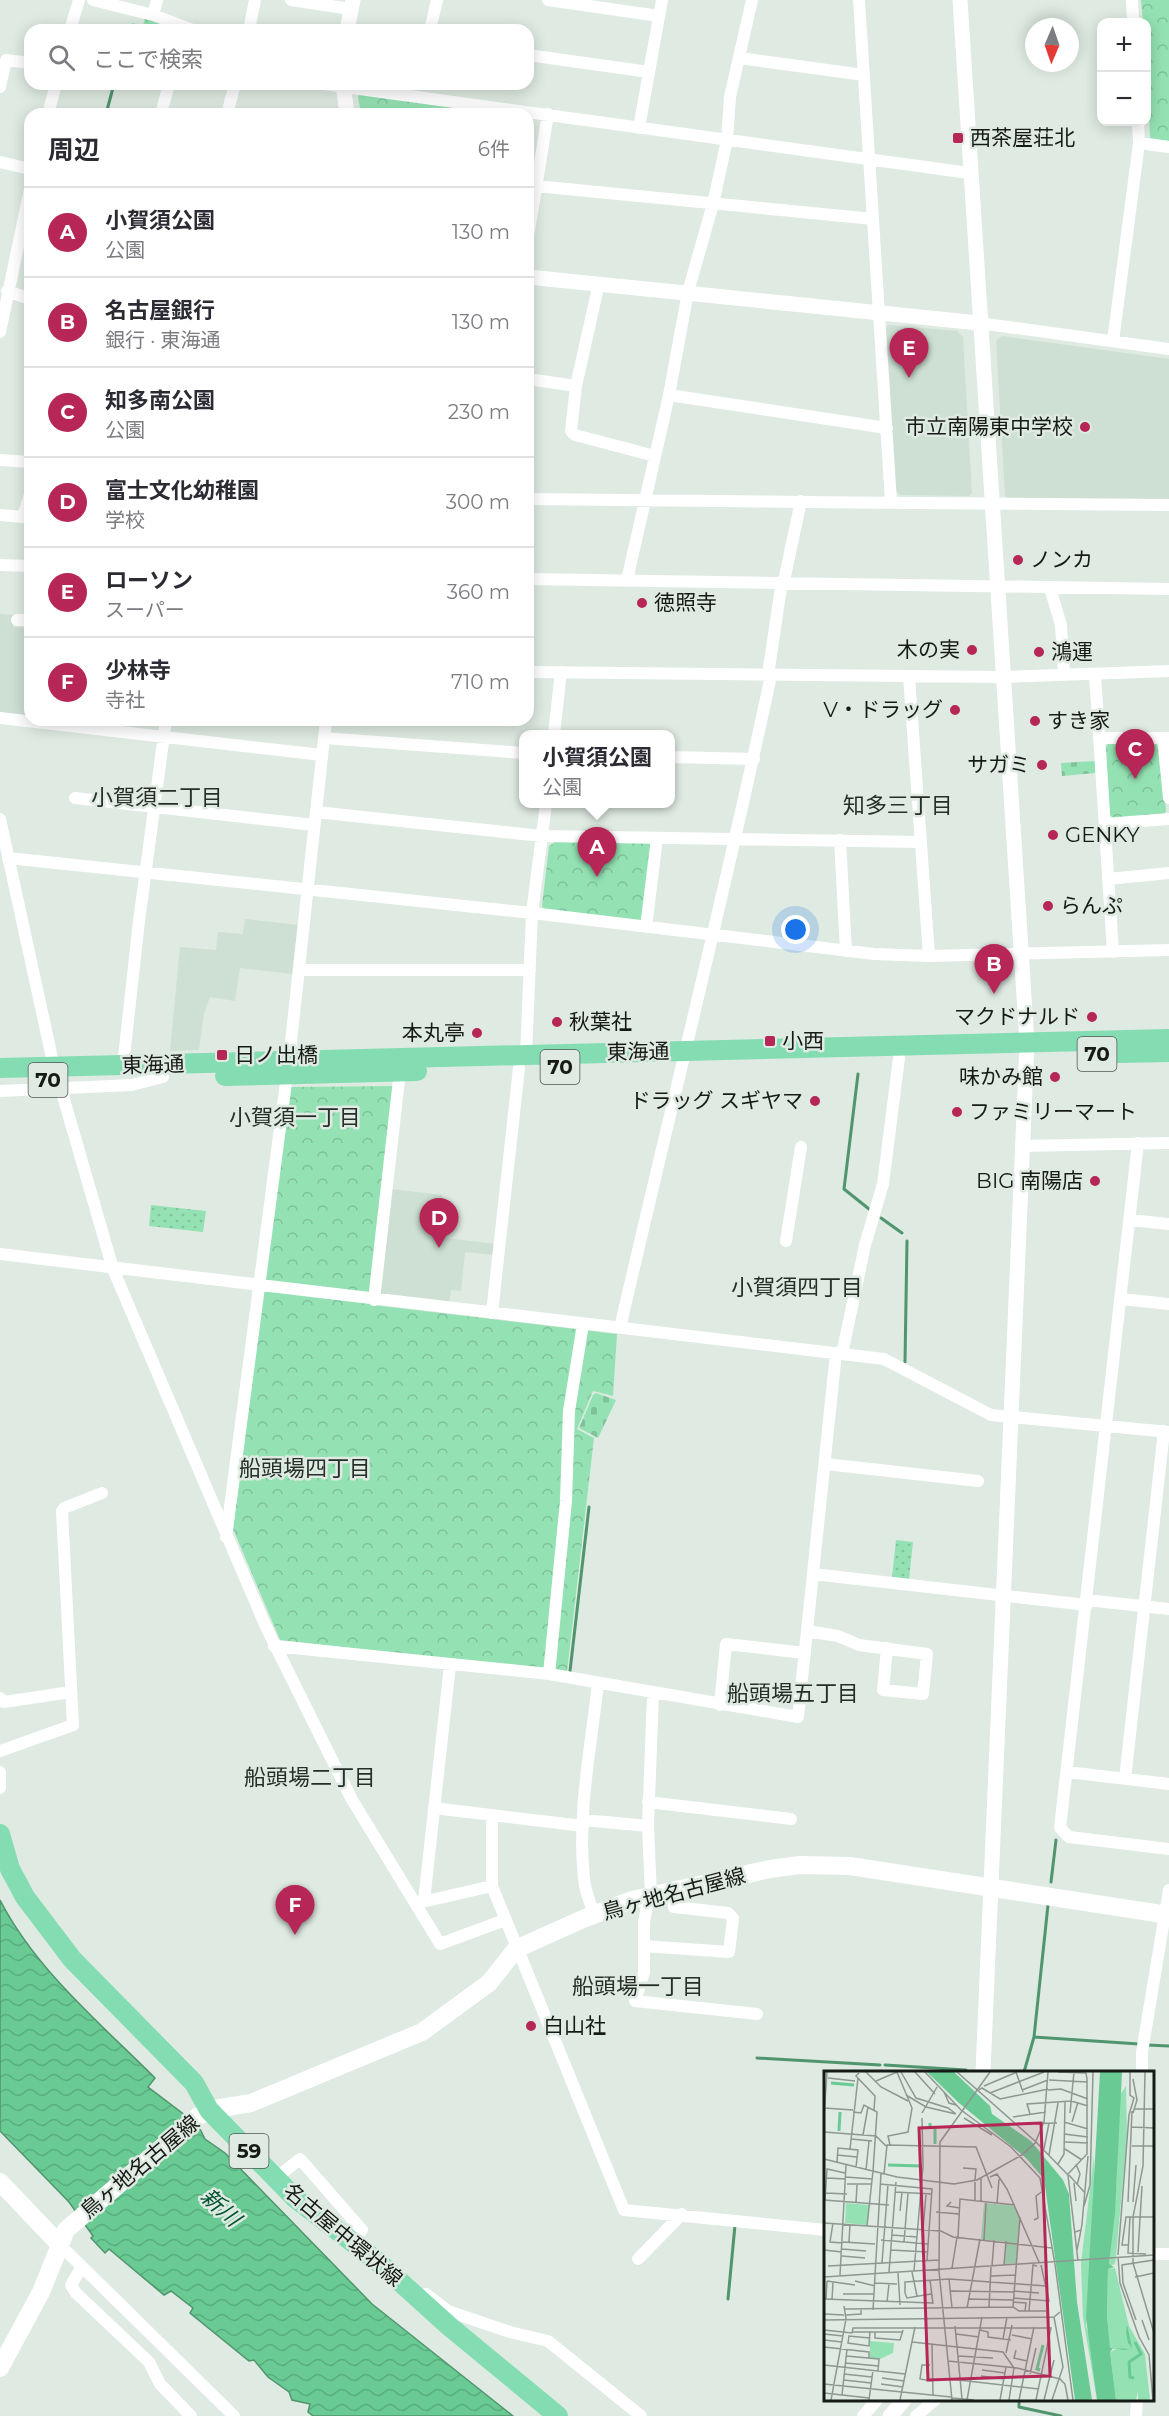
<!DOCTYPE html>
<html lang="ja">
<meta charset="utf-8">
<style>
:root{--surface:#fff;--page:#f2f2f3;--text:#2b2b33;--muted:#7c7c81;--line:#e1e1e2;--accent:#b62656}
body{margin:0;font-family:Montserrat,"Noto Sans JP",sans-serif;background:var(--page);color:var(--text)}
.controls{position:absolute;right:18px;top:18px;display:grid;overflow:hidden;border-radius:12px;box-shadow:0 3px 15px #0003}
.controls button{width:54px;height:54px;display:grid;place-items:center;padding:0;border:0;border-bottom:2px solid var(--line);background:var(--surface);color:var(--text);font:30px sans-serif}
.compass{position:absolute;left:1025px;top:18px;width:54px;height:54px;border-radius:50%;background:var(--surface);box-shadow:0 3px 15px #0003;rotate:182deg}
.you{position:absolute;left:796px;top:930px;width:21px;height:21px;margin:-15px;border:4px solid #fff;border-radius:50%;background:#1a73e8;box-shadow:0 0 0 9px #1a73e833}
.badge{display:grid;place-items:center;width:39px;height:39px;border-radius:50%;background:var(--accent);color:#fff;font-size:20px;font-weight:700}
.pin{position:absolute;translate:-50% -50px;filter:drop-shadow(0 2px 3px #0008)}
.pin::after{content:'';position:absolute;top:32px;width:21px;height:18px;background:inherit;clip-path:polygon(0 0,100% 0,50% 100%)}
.popup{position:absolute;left:519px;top:730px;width:156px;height:78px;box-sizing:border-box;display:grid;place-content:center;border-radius:12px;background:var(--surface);filter:drop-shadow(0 2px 4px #0005);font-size:20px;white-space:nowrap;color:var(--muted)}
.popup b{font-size:22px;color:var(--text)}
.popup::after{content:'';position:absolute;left:50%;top:100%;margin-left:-12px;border:12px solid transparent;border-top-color:var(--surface)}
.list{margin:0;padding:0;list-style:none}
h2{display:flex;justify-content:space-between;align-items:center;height:78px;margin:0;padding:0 24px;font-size:26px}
h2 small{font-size:20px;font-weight:400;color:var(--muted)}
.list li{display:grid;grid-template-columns:39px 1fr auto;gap:18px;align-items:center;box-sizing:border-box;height:90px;padding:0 24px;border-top:2px solid var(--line)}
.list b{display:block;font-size:22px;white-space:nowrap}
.list p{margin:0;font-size:20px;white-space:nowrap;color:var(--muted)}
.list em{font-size:20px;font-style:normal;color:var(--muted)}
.icon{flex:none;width:33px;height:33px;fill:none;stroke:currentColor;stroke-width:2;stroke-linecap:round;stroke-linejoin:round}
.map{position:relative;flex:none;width:1169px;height:2416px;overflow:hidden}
.search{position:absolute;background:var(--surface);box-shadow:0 3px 15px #0003;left:24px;top:24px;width:510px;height:66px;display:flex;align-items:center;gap:15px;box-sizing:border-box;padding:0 21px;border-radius:18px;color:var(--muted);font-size:22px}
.panel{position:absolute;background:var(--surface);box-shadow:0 3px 15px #0003;left:24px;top:108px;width:510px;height:618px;border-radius:18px}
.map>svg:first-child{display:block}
.built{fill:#cde0d3}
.grass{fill:url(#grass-dots)}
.cemetery{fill:url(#cemetery-stones)}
.park{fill:url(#park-crowns)}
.water{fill:url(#water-waves);stroke:#50956e;stroke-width:1.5}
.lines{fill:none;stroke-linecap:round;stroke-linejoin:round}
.stream{stroke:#50956e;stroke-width:3}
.minor{stroke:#fff;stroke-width:12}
.tertiary{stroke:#fff;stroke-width:15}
.secondary{stroke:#fff;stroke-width:18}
.primary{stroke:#83dcb2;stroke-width:20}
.poi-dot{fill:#b62656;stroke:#deeae2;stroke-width:2}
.labels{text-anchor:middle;stroke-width:5;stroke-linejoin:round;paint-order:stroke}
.shield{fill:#deeae2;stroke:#525854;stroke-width:1.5}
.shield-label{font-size:20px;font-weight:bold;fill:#161a17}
.poi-label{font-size:21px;fill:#161a17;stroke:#deeae2;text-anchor:start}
.street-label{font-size:21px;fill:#161a17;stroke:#deeae2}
.neighbourhood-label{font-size:22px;fill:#252e28;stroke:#deeae2}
.water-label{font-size:22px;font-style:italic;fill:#01522f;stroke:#deeae2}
.inset-river{fill:none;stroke:#69ca93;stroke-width:3}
.inset-road{fill:none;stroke:#8e9791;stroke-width:1.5}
.view{fill:#b62656;fill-opacity:0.15;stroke:#b62656;stroke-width:3}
.inset-edge{fill:none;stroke:#161a17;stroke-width:3}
</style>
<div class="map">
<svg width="1169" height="2416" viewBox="0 0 1169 2416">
<defs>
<pattern id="grass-dots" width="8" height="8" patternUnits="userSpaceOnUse" patternTransform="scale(1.5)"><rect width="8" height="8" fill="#94e2b3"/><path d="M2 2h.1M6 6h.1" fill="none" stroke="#7fc199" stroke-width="1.8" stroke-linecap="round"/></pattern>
<pattern id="cemetery-stones" width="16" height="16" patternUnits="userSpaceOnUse" patternTransform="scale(1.5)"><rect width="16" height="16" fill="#94e2b3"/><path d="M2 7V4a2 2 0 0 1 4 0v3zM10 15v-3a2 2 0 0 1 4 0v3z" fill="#7fc199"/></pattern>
<pattern id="park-crowns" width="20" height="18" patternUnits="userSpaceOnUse" patternTransform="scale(1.5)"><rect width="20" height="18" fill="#94e2b3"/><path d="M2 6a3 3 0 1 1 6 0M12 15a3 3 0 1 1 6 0" fill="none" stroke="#7fc199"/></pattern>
<pattern id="water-waves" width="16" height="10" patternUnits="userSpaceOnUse" patternTransform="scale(1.5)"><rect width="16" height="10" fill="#69ca93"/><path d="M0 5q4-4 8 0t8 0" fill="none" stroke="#5aad7e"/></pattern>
</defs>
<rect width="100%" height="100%" fill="#deeae2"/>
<!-- built -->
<path class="built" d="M889 325 957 331 963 337 972 494 969 496 900 495 895 490 885 329Z
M1002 336 1169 359V502L1007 499 1005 495 996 341Z
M0 614 14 615 13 627 26 628 24 650 30 651 27 717 0 713Z
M245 919 298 925 292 974 240 968 235 1001 210 997 204 1013 199 1050 170 1051 180 947 216 950 218 932 243 934Z
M390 1189 442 1195 437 1237 496 1244 495 1255 465 1252 461 1291 451 1290 449 1303 377 1295Z"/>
<!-- grass -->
<path class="grass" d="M151 1205 206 1211 203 1232 149 1226Z
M896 1540 913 1542 909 1579 892 1577Z"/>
<!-- cemetery -->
<path class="cemetery" d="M1095 761V773L1062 776 1061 763Z
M596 1393 616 1400 598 1438 579 1428 593 1395Z"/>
<!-- park -->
<path class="park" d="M1141 0H1169V141L1150 138 1146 22H1143Z
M145 17 161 21 159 30H130L132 23 143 26Z
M360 93 511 114H361L358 97Z
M1109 743 1156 744 1160 747 1166 811 1164 815 1114 819 1109 814 1106 746Z
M555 842 649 843 652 847 643 918 638 922 544 910 542 906 549 846Z
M395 1086 373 1305 617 1334 613 1396 593 1391 577 1429 594 1438 567 1672 280 1640 233 1529 290 1087Z"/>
<!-- water -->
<path class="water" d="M0 1900C36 1970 100 2023 155 2078L148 2087 198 2125 205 2139 225 2153 372 2304 513 2416H313L308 2412 310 2404 292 2400 289 2392 268 2377 254 2360 249 2361 190 2313 193 2308 171 2291 164 2295 109 2249 105 2253 91 2238 93 2236 69 2202 0 2131Z"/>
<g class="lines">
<!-- stream -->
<path class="stream" d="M106 114 114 84
M858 1074 844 1189 869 1209
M881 1218 902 1233
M905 1362 907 1241
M570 1671 589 1507
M1051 1882 1056 1840
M1034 2037 1139 2044
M1147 2045 1169 2046
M757 2058 880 2065
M885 2065 966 2070
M1002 2072H1010
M1024 2072 1034 2037 1048 1905
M728 2299 735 2225
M1019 2400V2407L1061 2416"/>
<!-- minor -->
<path class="minor" d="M93 0 153 15 193 30
M291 0 351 9
M548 0 659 16
M859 0 891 502
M1132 0 1133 22
M153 15 157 0
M70 30 79 0
M249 30 255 0
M430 30 437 0
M528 55 649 72
M739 58 864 75
M323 84 969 173
M0 87 6 60 30 63
M48 114 56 84
M161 114 169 84
M227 114 235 84
M639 128 662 0
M1139 143 1169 147
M0 162 30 169
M536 186 873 219
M528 237 548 114
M7 291 30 299
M979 323 1169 349
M0 332 30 189
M1113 341 1139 143 1138 122
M528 379 576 386 571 431 575 435 655 456
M576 386 599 283
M669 395 887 428
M0 460 30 462
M528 499C742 503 955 502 1169 505
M0 515 23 517 30 494
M0 565 30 566
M528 579 1169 589
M627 580 669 395 688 292 713 204 727 140 730 97 752 0
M784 581 801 501
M1050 588 1061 625 1064 674
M17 620H30
M528 672 1002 677 1169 671
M1095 674 1113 952
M768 675 782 581
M909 676 929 956
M0 718 322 755
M554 734 561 672
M324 738 524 753
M1099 738H1169
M1163 738 1169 798
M670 757 754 759
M75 798 314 825
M316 812 542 836 921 842
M0 819 52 1058
M1105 824 1169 819
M840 840 846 951
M8 858 532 913 874 954 929 956 1169 950
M1108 879 1169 873
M646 927 657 838
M299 970H530
M526 1055 532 913 546 804
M120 1065 123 1066 139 921 166 720
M61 1089 113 1269 266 1627 351 1798 440 1944 505 1920
M0 1091 132 1085 163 1077
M1138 1143 1060 1828 1069 1837 1169 1849
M1021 1146 1169 1143
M1130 1220 1169 1224
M786 1241 801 1147
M0 1254 884 1359 991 1415 1169 1432
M1121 1299 1169 1304
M374 1300 400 1071
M492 1313 519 1068
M620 1328C670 1110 725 894 771 675
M842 1354 865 1245 883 1184 899 1058
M826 1464 978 1481
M226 1537 289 1060 326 720
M813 1574 1087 1605
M1087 1600 1169 1609
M807 1631 838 1636 859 1645 927 1654 923 1694 883 1690 887 1648
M274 1646 549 1674 798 1717 836 1353
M549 1674 566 1501 569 1411 583 1324
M0 1698 4 1702 71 1692
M720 1705 726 1644 805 1653
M0 1751 73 1725 62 1511 64 1508 102 1493
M0 1772V1788
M1067 1772 1169 1784
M1125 1779 1164 1431
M648 1802 791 1819
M434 1808 583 1826
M492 1815V1886L624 2210 826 2230
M583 1820 648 1826
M649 1896 644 1922V1972L635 2001 757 2014
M651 1896 648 1826 653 1694
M424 1901 450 1665
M418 1903 492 1886
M594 1914C590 1903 585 1891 584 1879 577 1814 591 1747 598 1683
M644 1946 729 1952 733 1918 728 1913 674 1907 672 1891
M1142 2072V2052L1169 1890
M276 2178 300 2159 362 2230 352 2241
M60 2245 234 2416
M1152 2254H1169
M638 2259 682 2214
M81 2268 71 2285 76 2293 149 2362 160 2384 191 2416
M426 2294 448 2311 510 2332 548 2341 641 2416
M863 2416 877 2400
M916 2416 935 2400
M1136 2416 1137 2400"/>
<!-- tertiary -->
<path class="tertiary" d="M960 0 1027 1043 983 2072
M347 30 353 0
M343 84 347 114
M528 277 979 323
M890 2416 904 2400"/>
<!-- secondary -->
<path class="secondary" d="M0 2182 60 2245
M0 2368 41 2292 66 2230 197 2117 209 2110 251 2103 422 2032 489 1983 516 1949 583 1919 632 1900 770 1869 800 1865 850 1866 1169 1915"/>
<!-- primary -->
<path class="primary" d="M1118 1053 1169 1052
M0 1068 1169 1039
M225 1076 417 1071
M0 1834 10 1869 25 1897 72 1959 194 2083 209 2110 295 2198 377 2261 449 2326 558 2416"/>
</g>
<!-- markers -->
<g class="poi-dot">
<rect x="952" y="132" width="12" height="12" rx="3"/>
<circle cx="1085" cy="427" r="6"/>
<circle cx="1018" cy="560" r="6"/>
<circle cx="642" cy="603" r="6"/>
<circle cx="972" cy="650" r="6"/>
<circle cx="1039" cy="652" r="6"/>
<circle cx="955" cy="710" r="6"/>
<circle cx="1035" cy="721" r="6"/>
<circle cx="1042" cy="765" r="6"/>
<circle cx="1053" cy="835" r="6"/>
<circle cx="1048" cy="906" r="6"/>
<circle cx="1092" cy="1017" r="6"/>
<circle cx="557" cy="1022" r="6"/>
<circle cx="477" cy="1033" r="6"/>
<rect x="764" y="1035" width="12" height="12" rx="3"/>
<rect x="216" y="1049" width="12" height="12" rx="3"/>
<circle cx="1055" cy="1077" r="6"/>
<circle cx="815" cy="1101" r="6"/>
<circle cx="957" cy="1112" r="6"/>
<circle cx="1095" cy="1181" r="6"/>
<circle cx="531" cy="2026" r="6"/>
</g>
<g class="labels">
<!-- shield labels -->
<g class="shield">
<rect x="1077.5" y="1037" width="39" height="34" rx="4.5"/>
<rect x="540.5" y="1050" width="39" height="34" rx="4.5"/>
<rect x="28.5" y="1063" width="39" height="34" rx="4.5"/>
<rect x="229.5" y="2134" width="39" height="34" rx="4.5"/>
</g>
<g class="shield-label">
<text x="1097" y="1061">70</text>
<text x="560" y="1074">70</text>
<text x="48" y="1087">70</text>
<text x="249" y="2158">59</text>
</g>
<!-- poi labels -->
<g class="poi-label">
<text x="970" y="145">西茶屋荘北</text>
<text x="1073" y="434" text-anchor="end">市立南陽東中学校</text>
<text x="1030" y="567">ノンカ</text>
<text x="654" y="610">徳照寺</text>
<text x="960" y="657" text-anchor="end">木の実</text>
<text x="1051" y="659">鴻運</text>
<text x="943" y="717" text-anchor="end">V・ドラッグ</text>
<text x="1047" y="728">すき家</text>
<text x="1030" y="772" text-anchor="end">サガミ</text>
<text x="1065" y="842">GENKY</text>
<text x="1060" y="913">らんぷ</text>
<text x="1080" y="1024" text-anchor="end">マクドナルド</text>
<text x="569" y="1029">秋葉社</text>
<text x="465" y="1040" text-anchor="end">本丸亭</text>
<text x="782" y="1048">小西</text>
<text x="234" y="1062">日ノ出橋</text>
<text x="1043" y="1084" text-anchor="end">味かみ館</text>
<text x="803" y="1108" text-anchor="end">ドラッグ スギヤマ</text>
<text x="969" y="1119">ファミリーマート</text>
<text x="1083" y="1188" text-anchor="end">BIG 南陽店</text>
<text x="543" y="2033">白山社</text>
</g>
<!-- street labels -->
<g class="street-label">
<text transform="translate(638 1052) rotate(-1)" y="7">東海通</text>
<text transform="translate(153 1065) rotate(-2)" y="7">東海通</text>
<text transform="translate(674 1894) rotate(-15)" y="7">鳥ヶ地名古屋線</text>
<text transform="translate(140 2167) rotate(-40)" y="7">鳥ヶ地名古屋線</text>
<text transform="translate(343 2235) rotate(40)" y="7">名古屋中環状線</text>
</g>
<!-- neighbourhood labels -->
<g class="neighbourhood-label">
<text x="157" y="805">小賀須二丁目</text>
<text x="898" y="813">知多三丁目</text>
<text x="295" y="1125">小賀須一丁目</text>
<text x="797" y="1295">小賀須四丁目</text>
<text x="305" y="1476">船頭場四丁目</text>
<text x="793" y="1701">船頭場五丁目</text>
<text x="310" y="1785">船頭場二丁目</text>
<text x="638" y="1994">船頭場一丁目</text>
</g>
<!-- water labels -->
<g class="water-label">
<text transform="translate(221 2207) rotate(42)" y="8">新川</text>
</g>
</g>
<!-- overview -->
<g transform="translate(824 2071)">
<rect width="330" height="330" fill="#deeae2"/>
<path d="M302 15 303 64 292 185 291 193 285 195 293 105 294 27ZM270 84V125L262 255 266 266 273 329 259 247 257 192ZM291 197 305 255 321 283 326 329H314V320L312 329H292L286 281 292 278 285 277 283 246 284 198Z" fill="#94e2b3"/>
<path d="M22 132 45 134 43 154 21 152ZM160 132 191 135 196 146 192 192 181 193 182 171 157 168ZM46 270 70 272 69 282 56 288 46 287Z" fill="#94e2b3"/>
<path d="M103 1H130L166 35 168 43 207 70 239 109 245 123 253 231 268 329H251L220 108 202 87 135 32ZM276 1H298L291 142 285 193 290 196 284 198 283 246 286 277 306 278 307 275 304 272 302 261 303 254 308 276 306 278 300 279 289 277 286 281 292 329H273L262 247Z" fill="#69ca93"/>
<path class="inset-river" d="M7 12 30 14M106 52V56L111 57V73M15 60 16 41M64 94 98 95M216 299 213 298 219 274M310 307 306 306 305 291 317 283 311 271"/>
<path class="inset-road" d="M42 1 57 16 84 30M77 1 92 27 124 37 132 43M91 1 111 23M101 1 137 39 187 76 216 107 231 193M133 1 211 70M192 1 199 21M234 1 262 2 263 8V83L244 103M321 1 319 95 309 146V192L330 262M35 2 32 5 51 25 50 39M4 7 31 10M225 9 263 11M52 10 73 1M160 15 193 1M155 19 158 17 176 28 224 18M198 19 224 9M224 19 237 18 264 28M120 21 125 32 132 34M166 22 220 1M82 24 102 36 132 43M0 37 29 39M310 38H330M29 41 37 42 40 34 53 41 49 100M98 42 113 16M246 42 250 1M309 42 313 29 309 8M206 43 203 33 247 30 264 35M0 45 3 1M189 46 222 41M140 47 168 64M240 51 264 58M248 51 254 31M197 53 233 52M308 56 330 57M0 61 52 65 62 75M240 63 264 66M39 64 44 36M27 68 48 70M211 70 244 104M241 71 264 72M66 74 64 65 84 61 88 37 73 1M308 75H330M26 78 34 7M220 78 225 52M241 78 258 89M13 84 33 86M225 84 234 32M0 88 73 106 130 113 153 109 198 84 211 72 220 51 224 1M13 91 14 77 34 79 32 96M234 93 240 83 241 31M252 93 256 103 253 114M139 97 152 98 151 109M42 99 45 70M60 103 63 74 152 76 168 117M244 104 254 190M245 104 261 122M22 106 48 108M166 106 173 103 183 118 215 191M3 107 22 108M157 107V131M151 109V130M250 112 252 130M23 113H48M56 113 108 118 103 189M71 121 108 123M2 122 23 123M0 129 65 134M1 129 3 98 21 102M127 131 123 135 136 137M304 131 308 40M309 131 312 94M32 132 33 114M173 132 175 108M260 135 266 114 269 1M76 140 78 121M112 141 135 143M306 146 304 182 322 183M210 149 214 147 212 125 219 120M0 152 117 160 129 166 228 177M9 152 6 171 19 172M43 155 49 100M99 159 102 123M251 161 257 159 258 153 264 85M68 164 93 166M134 166 136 128 191 134M57 169 104 173M160 169 162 132M19 171 51 173M25 171 26 153M80 171 84 122M304 174H298L302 146H330M18 178 42 180M0 179 18 181M67 179 103 181M253 179 257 159M314 181 318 115M294 184 305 44 310 27 306 24V1M18 185 41 187M294 186 296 212 315 266 325 284 329 329M58 192 64 113M231 193 249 329M180 194 182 170M4 195 115 189M168 195 170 169M128 197 133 166M90 200 99 95 98 47M65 201 72 111M88 201 93 225M74 202 76 234M16 204 22 94M167 205 191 204M0 206 330 184M311 206 330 202M125 208 128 237M106 209 109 233M3 210 31 214M31 210 51 215M51 212 73 213M127 220 190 221M190 220 215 222M81 222V211L125 208 222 215M81 222 83 227 107 223M19 223H50M189 227 225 230 217 194M0 228 108 232M2 228 3 210M144 228 189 229M8 229 9 211M63 231 65 213M189 231 202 232 201 240M165 236 167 196M189 236 196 146M143 237 156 168M20 238 189 236 195 240H222M49 239 57 102M205 240 209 194 213 195M0 243 20 244M22 244 37 243V239M0 249 230 246 236 241M312 249 299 212 298 194 330 189M318 249 325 269M131 255 138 328M0 259 28 262 29 257H227L212 329M156 259 164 261V266L187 269M28 261H78M51 261V267L76 269 79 259M0 263 19 265M132 263 155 266M188 264 208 268M24 265 46 267M25 265 24 272 45 275 46 260M179 268 183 246M0 269 18 271M88 271 179 281 190 297 185 329M108 273 109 324M0 276 45 281V287M192 279 190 287 203 290M182 282 188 254M22 285 55 288 54 300M134 285 169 287M124 290 193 297 236 308 241 313 244 329M21 292 55 295M0 294 81 303M106 294H98L96 308 108 310M158 299 181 302M20 303 48 306M206 303 212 277M157 305 180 308M58 307 80 310M126 308 215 318M20 309 47 312M0 313 78 321M57 313 79 316M78 321 127 326M0 322 45 327M18 324 23 278M128 327 150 329M7 329 22 248 20 235M45 329 49 299M76 329 91 256M128 329 115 200 116 71 166 1M143 329 158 246M176 329 182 296M195 329 210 256M220 329 230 289M228 329 239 296 230 246"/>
<path class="view" d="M217 52 226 305 104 309 95 57Z"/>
<rect width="330" height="330" class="inset-edge"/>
</g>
</svg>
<div class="controls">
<button>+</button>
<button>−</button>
</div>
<svg class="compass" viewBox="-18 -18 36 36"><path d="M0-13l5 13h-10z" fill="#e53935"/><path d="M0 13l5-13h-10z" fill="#7c7c81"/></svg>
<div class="you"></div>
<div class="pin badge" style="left:597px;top:877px">A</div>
<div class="popup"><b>小賀須公園</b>公園</div>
<div class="pin badge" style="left:994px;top:994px">B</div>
<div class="pin badge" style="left:1135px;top:779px">C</div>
<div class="pin badge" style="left:439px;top:1248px">D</div>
<div class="pin badge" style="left:909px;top:378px">E</div>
<div class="pin badge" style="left:295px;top:1935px">F</div>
<div class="search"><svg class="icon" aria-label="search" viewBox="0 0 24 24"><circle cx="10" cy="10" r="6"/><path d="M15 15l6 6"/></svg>ここで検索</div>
<section class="panel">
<h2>周辺<small>6件</small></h2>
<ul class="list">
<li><span class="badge">A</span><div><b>小賀須公園</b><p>公園</p></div><em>130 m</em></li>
<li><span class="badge">B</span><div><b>名古屋銀行</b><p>銀行 · 東海通</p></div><em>130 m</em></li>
<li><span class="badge">C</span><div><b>知多南公園</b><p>公園</p></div><em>230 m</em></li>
<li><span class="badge">D</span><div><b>富士文化幼稚園</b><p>学校</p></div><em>300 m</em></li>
<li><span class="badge">E</span><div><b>ローソン</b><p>スーパー</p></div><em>360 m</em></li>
<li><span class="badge">F</span><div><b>少林寺</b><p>寺社</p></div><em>710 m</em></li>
</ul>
</section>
</div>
